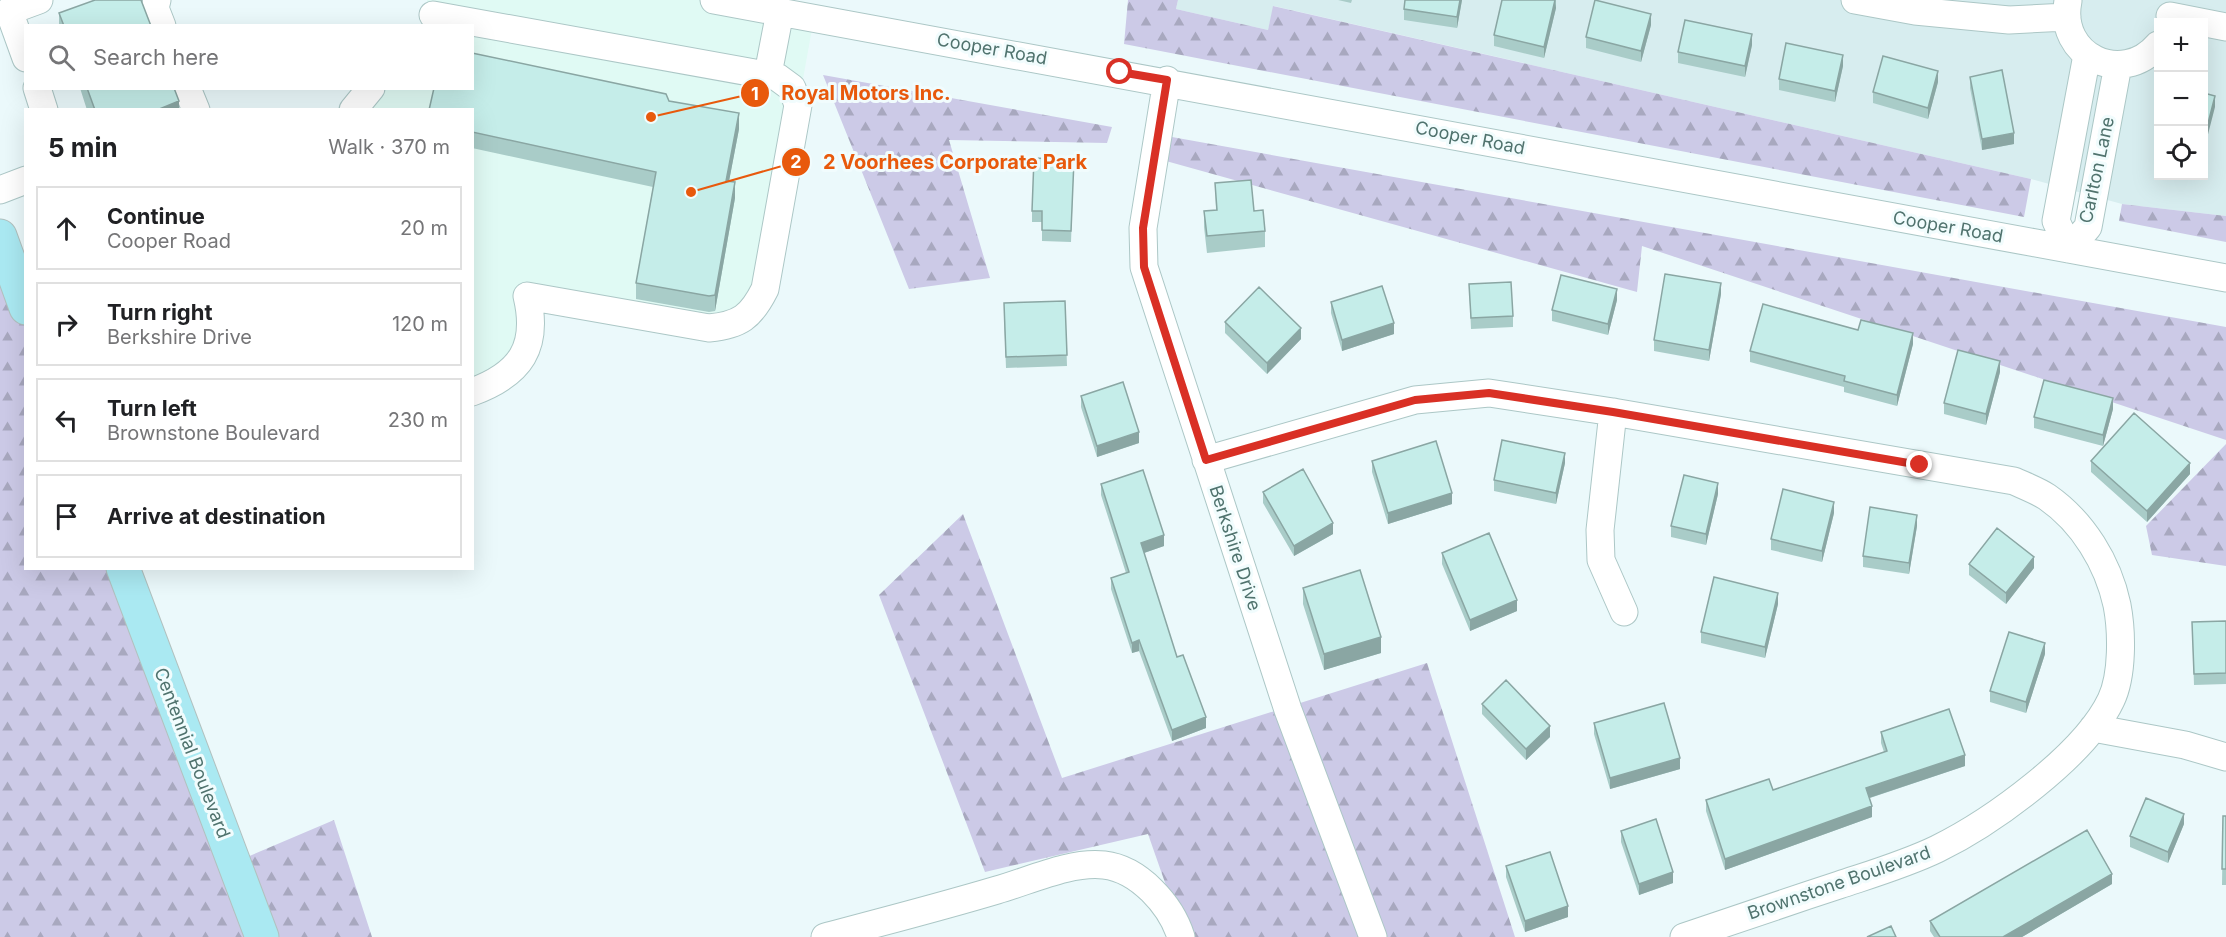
<!DOCTYPE html>
<meta charset="utf-8">
<style>
:root{--surface:#fff;--page:#f6f6f6;--text:#202124;--muted:#757577;--line:#e0e0e0}
body{margin:0;font-family:Inter,sans-serif;background:var(--page);color:var(--text)}
.controls{position:absolute;right:18px;top:18px;display:grid;overflow:hidden;border-radius:0px;box-shadow:0 6px 24px #0002}
.controls button{width:54px;height:54px;display:grid;place-items:center;padding:0;border:0;border-bottom:2px solid var(--line);background:var(--surface);color:var(--text);font:30px sans-serif}
.stop{position:absolute;width:18px;height:18px;margin:-14px;border:4px solid #d93025;border-radius:50%;background:#fff}
.stop.end{background:#d93025;border-color:#fff;box-shadow:0 2px 6px #0008}
.list{margin:0;padding:0;list-style:none}
h2{display:flex;justify-content:space-between;align-items:center;height:78px;margin:0;padding:0 24px;font-size:26px}
h2 small{font-size:20px;font-weight:400;color:var(--muted)}
.list li{display:grid;grid-template-columns:39px 1fr auto;gap:18px;align-items:center;box-sizing:border-box;height:84px;margin:0 12px 12px;padding:0 12px;border:2px solid var(--line);border-radius:0px}
.list b{display:block;font-size:22px;white-space:nowrap}
.list p{margin:0;font-size:20px;white-space:nowrap;color:var(--muted)}
.list em{font-size:20px;font-style:normal;color:var(--muted)}
.icon{flex:none;width:33px;height:33px;fill:none;stroke:currentColor;stroke-width:2;stroke-linecap:round;stroke-linejoin:round}
.map{position:relative;flex:none;width:2226px;height:937px;overflow:hidden}
.search{position:absolute;background:var(--surface);box-shadow:0 6px 24px #0002;left:24px;top:24px;width:450px;height:66px;display:flex;align-items:center;gap:15px;box-sizing:border-box;padding:0 21px;border-radius:0px;color:var(--muted);font-size:22px}
.panel{position:absolute;background:var(--surface);box-shadow:0 6px 24px #0002;left:24px;top:108px;width:450px;height:462px;border-radius:0px}
.map>svg:first-child{display:block}
.residential{fill:#d7edef;fill-rule:evenodd}
.commercial{fill:#e0faf4}
.forest{fill:url(#forest-firs)}
.lines{fill:none;stroke-linecap:round;stroke-linejoin:round}
.minor-casing{stroke:#acc7c6;stroke-width:29}
.major-casing{stroke:#b2c1bf;stroke-width:35}
.minor{stroke:#fff;stroke-width:27}
.major{stroke:#aae9f2;stroke-width:33}
.wall{fill:#a9ccc8}
.shaded-wall{fill:#8aa6a3}
.building{fill:#c5ede9;stroke:#8aa6a3;stroke-width:1.5}
.route{stroke:#d93025;stroke-width:8}
.labels{text-anchor:middle;stroke-width:6;stroke-linejoin:round;paint-order:stroke}
.street-label{font-size:18px;fill:#50736e;stroke:#f1fcfd}
.leader{fill:none;stroke:#e8590c;stroke-width:2}
.callout-dot{fill:#e8590c;stroke:#f1fcfd;stroke-width:2}
.mark-label{font-size:18px;text-anchor:middle;font-weight:bold;fill:#fff}
.callout-label{font-size:20px;text-anchor:middle;font-weight:bold;fill:#e8590c;stroke:#f1fcfd;stroke-width:6;stroke-linejoin:round;paint-order:stroke}
</style>
<div class="map">
<svg width="2226" height="937" viewBox="0 0 2226 937">
<defs>
<pattern id="forest-firs" width="22" height="20" patternUnits="userSpaceOnUse" patternTransform="scale(1.5)"><rect width="22" height="20" fill="#cccae7"/><path d="M5 1l3.5 6h-7zM16 11l3.5 6h-7z" fill="#a8a8bf"/></pattern>
</defs>
<rect width="100%" height="100%" fill="#ebf9fb"/>
<!-- residential -->
<path class="residential" d="M1178 0H2226V216L2122 204 2031 179 1274 6 1268 30 1176 9ZM2158 22H2204V176H2158Z"/>
<!-- commercial -->
<path class="commercial" d="M427 0H714L814 18 765 289 744 319 528 296 530 336 473 392 472 110H353L371 89 472 88V26L424 25 433 15 427 3Z"/>
<!-- forest -->
<path class="forest" d="M1128 0H1178L1176 9 1268 30 1273 6 2031 179 2024 217 1124 44Z
M823 75 1112 127 1107 143 949 140 990 278 909 289Z
M1172 137 2226 327V440L1642 246 1637 292 1166 161Z
M2122 204 2226 216V242L2119 221Z
M0 236 25 308 26 568 120 569 226 866 334 820 372 937H0Z
M2226 444V566L2152 555 2146 526Z
M963 514 1062 778 1427 663 1515 937H1184L1148 834 985 872 879 595Z"/>
<g class="lines">
<defs>
<path id="minor" d="M157 0 155 8 162 26
M714 0C1219 89 1722 186 2226 278
M1855 0 1915 11 2009 20 2067 17
M2068 1C2057 56 2122 87 2158 45
M433 15 777 77 792 88 798 105 765 289C751 317 740 325 709 328L527 296C539 347 521 374 472 392
M2170 16 2226 27
M2087 55 2056 221 2069 249 2088 227 2118 65
M26 58 9 11 39 0
M768 74 780 12
M1167 80 1143 228 1144 267 1288 710 1373 937
M37 88 44 110
M187 88 196 110
M353 110 371 88
M0 190 26 180
M1613 412 1600 530 1601 560 1624 612
M1206 460 1415 400 1489 393 1613 412 2014 481C2025 486 2038 491 2047 497 2083 522 2108 563 2117 605 2122 631 2123 675 2111 700 2085 755 1992 822 1937 849 1906 864 1872 874 1839 885 1787 902 1735 920 1684 937
M2093 728 2185 745 2226 757
M825 937C882 922 940 907 997 890 1029 881 1071 861 1104 865 1139 869 1171 905 1181 937"/>
<path id="major" d="M0 236 26 308
M123 568 262 937"/>
</defs>
<!-- minor casing -->
<use href="#minor" class="minor-casing"/>
<!-- major casing -->
<use href="#major" class="major-casing"/>
<!-- minor -->
<use href="#minor" class="minor"/>
<!-- major -->
<use href="#major" class="major"/>
</g>
<!-- wall -->
<path class="wall" d="M1338 0H1352L1351 3Z
M1462 0 1457 28 1404 20V9Z
M1556 0V8L1544 58 1494 46V35Z
M59 13 151 26H59Z
M1651 25 1641 62 1586 48V37Z
M1752 45 1745 77 1678 63V52Z
M1843 66 1835 102 1779 90V79Z
M1970 77 2014 144 1982 150 1970 88Z
M1938 82 1928 119 1873 103V92Z
M80 88H174L179 110H87Z
M669 101 739 129 729 181 735 198 715 311 709 312 636 299V283L653 187 472 148V110Z
M1074 160 1071 242 1042 241V222H1032V211Z
M1215 183 1254 211 1265 231V247L1207 253 1204 227V211L1216 210Z
M1469 284 1513 316V327L1471 329Z
M1721 294 1709 361 1654 351V340Z
M1617 300 1608 335 1552 321V310Z
M1065 301 1067 366 1006 368 1004 314Z
M1331 302 1394 334 1342 351 1331 313Z
M1225 322 1301 339 1267 374 1225 333Z
M1913 344 1897 406 1844 392V387L1750 362V351Z
M2000 372 1986 425 1944 414V403Z
M1081 396 1139 443 1097 457 1081 407Z
M2113 409 2103 446 2034 428V417Z
M1372 461 1452 504 1388 524 1372 472Z
M2091 461 2190 474 2147 522 2091 472Z
M1565 463 1556 504 1494 491V480Z
M1101 484 1164 546 1144 553 1177 657 1206 728 1172 741 1139 651 1132 653 1111 589V578L1126 573 1101 495Z
M1263 492 1333 534 1294 556 1263 503Z
M1718 494 1706 545 1671 537V526Z
M1834 513 1822 562 1771 550V539Z
M1917 526 1909 574 1863 567V556Z
M1442 553 1517 611 1470 631 1442 564Z
M1969 564 2034 568 2006 604 1969 575Z
M1303 588 1381 653 1324 670 1303 604Z
M1778 604 1765 658 1701 643V632Z
M2226 621V684L2194 685 2192 622Z
M2045 654 2026 713 1990 702V691Z
M1482 704 1550 737 1526 760 1482 714Z
M1594 723 1680 769 1610 789 1594 734Z
M1881 732 1965 766 1870 798 1872 817 1725 870 1706 811V800L1773 790 1884 752 1881 743Z
M2223 816H2226V885H2222Z
M2184 824 2168 863 2130 847V836Z
M1621 831 1673 883 1639 895 1621 842Z
M1506 866 1568 917 1525 932 1506 877Z
M2112 884 2022 937H1934L1930 931V921Z"/>
<!-- shaded-wall -->
<path class="shaded-wall" d="M1460 0H1462L1457 28V17Z
M1555 0 1556 8 1544 58V47Z
M1651 14V25L1641 62V51Z
M1752 34V45L1745 77V66Z
M1843 55V66L1835 102V91Z
M1938 71V82L1928 119V108Z
M2215 96V107L2204 150V139Z
M179 101V110H157Z
M739 113V129L726 197V181Z
M2014 133V144L1982 150V139Z
M735 182V198L715 311V295Z
M1721 283V294L1709 361V350Z
M1617 289V300L1608 335V324Z
M1394 323V334L1342 351V340Z
M1301 328V339L1267 374V363Z
M1913 333V344L1897 406V395Z
M2000 361V372L1986 425V414Z
M2113 398V409L2103 446V435Z
M1139 432V443L1097 457V446Z
M1565 453V463L1556 504V493Z
M2190 463V474L2147 522V511Z
M1718 483V494L1706 545V534Z
M1452 493V504L1388 524V513Z
M1834 502V513L1822 562V551Z
M1917 515V526L1909 574V563Z
M1333 523V534L1294 556V546Z
M1164 535V546L1141 554V543Z
M2034 557V568L2006 604V593Z
M1778 593V604L1765 658V647Z
M1517 600V611L1470 631V620Z
M1381 637V653L1324 670V654Z
M1139 640V651L1132 653V643Z
M2045 643V654L2026 713V702Z
M1206 717V728L1172 741V730Z
M1550 726V737L1526 760V749Z
M1965 755V766L1866 799V788Z
M1680 758V769L1610 789V778Z
M1872 806V817L1725 870V859Z
M2184 814V824L2168 863V852Z
M1673 872V883L1639 895V884Z
M2112 874V884L2022 937H2003Z
M1568 906V917L1525 932V921Z"/>
<!-- building -->
<path class="building" d="M95 0H141L151 26H64L59 13Z
M1405 0H1460L1457 17 1404 9Z
M1502 0H1555L1544 47 1494 35Z
M1595 0 1651 14 1641 51 1586 37Z
M1685 20 1752 34 1745 66 1678 52Z
M1786 43 1843 55 1835 91 1779 79Z
M472 53 666 94 669 101 739 113 726 181 735 182 715 295 709 296 636 283 656 172 472 132V110H429L434 88H472Z
M1883 56 1938 71 1928 108 1873 92Z
M2002 70 2014 133 1982 139 1970 77Z
M87 88H174L179 101 157 110H95Z
M2204 93 2215 96 2204 139Z
M1034 158 1074 160 1071 231 1042 230V211H1032Z
M1251 180 1254 211 1263 210 1265 231 1207 236 1204 211 1217 210 1215 183Z
M1665 274 1721 283 1709 350 1654 340Z
M1561 275 1617 289 1608 324 1552 310Z
M1511 282 1513 316 1471 318 1469 284Z
M1382 286 1394 323 1342 340 1331 302Z
M1259 287 1301 328 1267 363 1225 322Z
M1065 301 1067 355 1006 357 1004 303Z
M1763 304 1858 330 1861 320 1913 333 1897 395 1844 381 1845 376 1750 351Z
M1958 350 2000 361 1986 414 1944 403Z
M2044 380 2113 398 2103 435 2034 417Z
M1123 382 1139 432 1097 446 1081 396Z
M2134 413 2190 463 2147 511 2091 461Z
M1502 440 1565 453 1556 493 1494 480Z
M1436 441 1452 493 1388 513 1372 461Z
M1303 469 1333 523 1294 546 1263 492Z
M1143 470 1164 535 1141 543 1177 657 1183 655 1206 717 1172 730 1139 640 1132 643 1111 578 1129 572 1101 484Z
M1684 475 1718 483 1706 534 1671 526Z
M1783 489 1834 502 1822 551 1771 539Z
M1870 507 1917 515 1909 563 1863 556Z
M1997 528 2034 557 2006 593 1969 564Z
M1489 533 1517 600 1470 620 1442 553Z
M1360 570 1381 637 1324 654 1303 588Z
M1714 577 1778 593 1765 647 1701 632Z
M2226 621V673L2194 674 2192 622Z
M2009 632 2045 643 2026 702 1990 691Z
M1506 680 1550 726 1526 749 1482 704Z
M1664 703 1680 758 1610 778 1594 723Z
M1949 709 1965 755 1866 788 1872 806 1725 859 1706 800 1769 779 1773 790 1887 751 1881 732Z
M2146 798 2184 814 2168 852 2130 836Z
M2223 816H2226V869H2222Z
M1656 819 1673 872 1639 884 1621 831Z
M2087 830 2112 874 2003 937H1940L1930 921Z
M1550 852 1568 906 1525 921 1506 866Z
M1891 926 1896 937H1867Z"/>
<g class="lines">
<!-- route -->
<path class="route" d="M1120 72 1167 80 1143 228 1144 267 1206 460 1415 400 1489 393 1613 412 1920 465"/>
</g>
<g class="labels">
<!-- street labels -->
<g class="street-label">
<text transform="translate(992 49) rotate(10)" y="6">Cooper Road</text>
<text transform="translate(1470 138) rotate(11)" y="6">Cooper Road</text>
<text transform="translate(2097 170) rotate(-78)" y="6">Carlton Lane</text>
<text transform="translate(1948 227) rotate(10)" y="6">Cooper Road</text>
<text transform="translate(1235 548) rotate(72)" y="6">Berkshire Drive</text>
<text transform="translate(192 753) rotate(69)" y="6">Centennial Boulevard</text>
<text transform="translate(1839 883) rotate(-19)" y="6">Brownstone Boulevard</text>
</g>
</g>
<!-- callouts -->
<path class="leader" d="M651 117L755 93M691 192L796 162"/>
<g class="callout-dot">
<circle cx="651" cy="117" r="6"/>
<circle cx="691" cy="192" r="6"/>
<circle cx="755" cy="93" r="15"/>
<circle cx="796" cy="162" r="15"/>
</g>
<g class="mark-label">
<text x="755" y="100">1</text>
<text x="796" y="168">2</text>
</g>
<g class="callout-label">
<text x="866" y="100">Royal Motors Inc.</text>
<text x="955" y="169">2 Voorhees Corporate Park</text>
</g>
</svg>
<div class="controls">
<button>+</button>
<button>−</button>
<button><svg class="icon" aria-label="locate" viewBox="0 0 24 24"><circle cx="12" cy="12" r="6"/><path d="M12 2v4M12 18v4M2 12h4M18 12h4"/></svg></button>
</div>
<div class="stop" style="left:1120px;top:72px"></div>
<div class="stop end" style="left:1920px;top:465px"></div>
<div class="search"><svg class="icon" aria-label="search" viewBox="0 0 24 24"><circle cx="10" cy="10" r="6"/><path d="M15 15l6 6"/></svg>Search here</div>
<section class="panel">
<h2>5 min<small>Walk · 370 m</small></h2>
<ul class="list">
<li><svg class="icon" aria-label="ahead" viewBox="0 0 24 24"><path d="M12 20V5M6 11l6-6 6 6"/></svg><div><b>Continue</b><p>Cooper Road</p></div><em>20 m</em></li>
<li><svg class="icon" aria-label="right" viewBox="0 0 24 24"><path d="M7 20v-9h11M14 6l5 5-5 5"/></svg><div><b>Turn right</b><p>Berkshire Drive</p></div><em>120 m</em></li>
<li><svg class="icon" aria-label="left" viewBox="0 0 24 24"><path d="M17 20v-9H6M10 6l-5 5 5 5"/></svg><div><b>Turn left</b><p>Brownstone Boulevard</p></div><em>230 m</em></li>
<li><svg class="icon" aria-label="arrive" viewBox="0 0 24 24"><path d="M6 21V4h12l-3 4 3 4H6"/></svg><div><b>Arrive at destination</b></div></li>
</ul>
</section>
</div>
